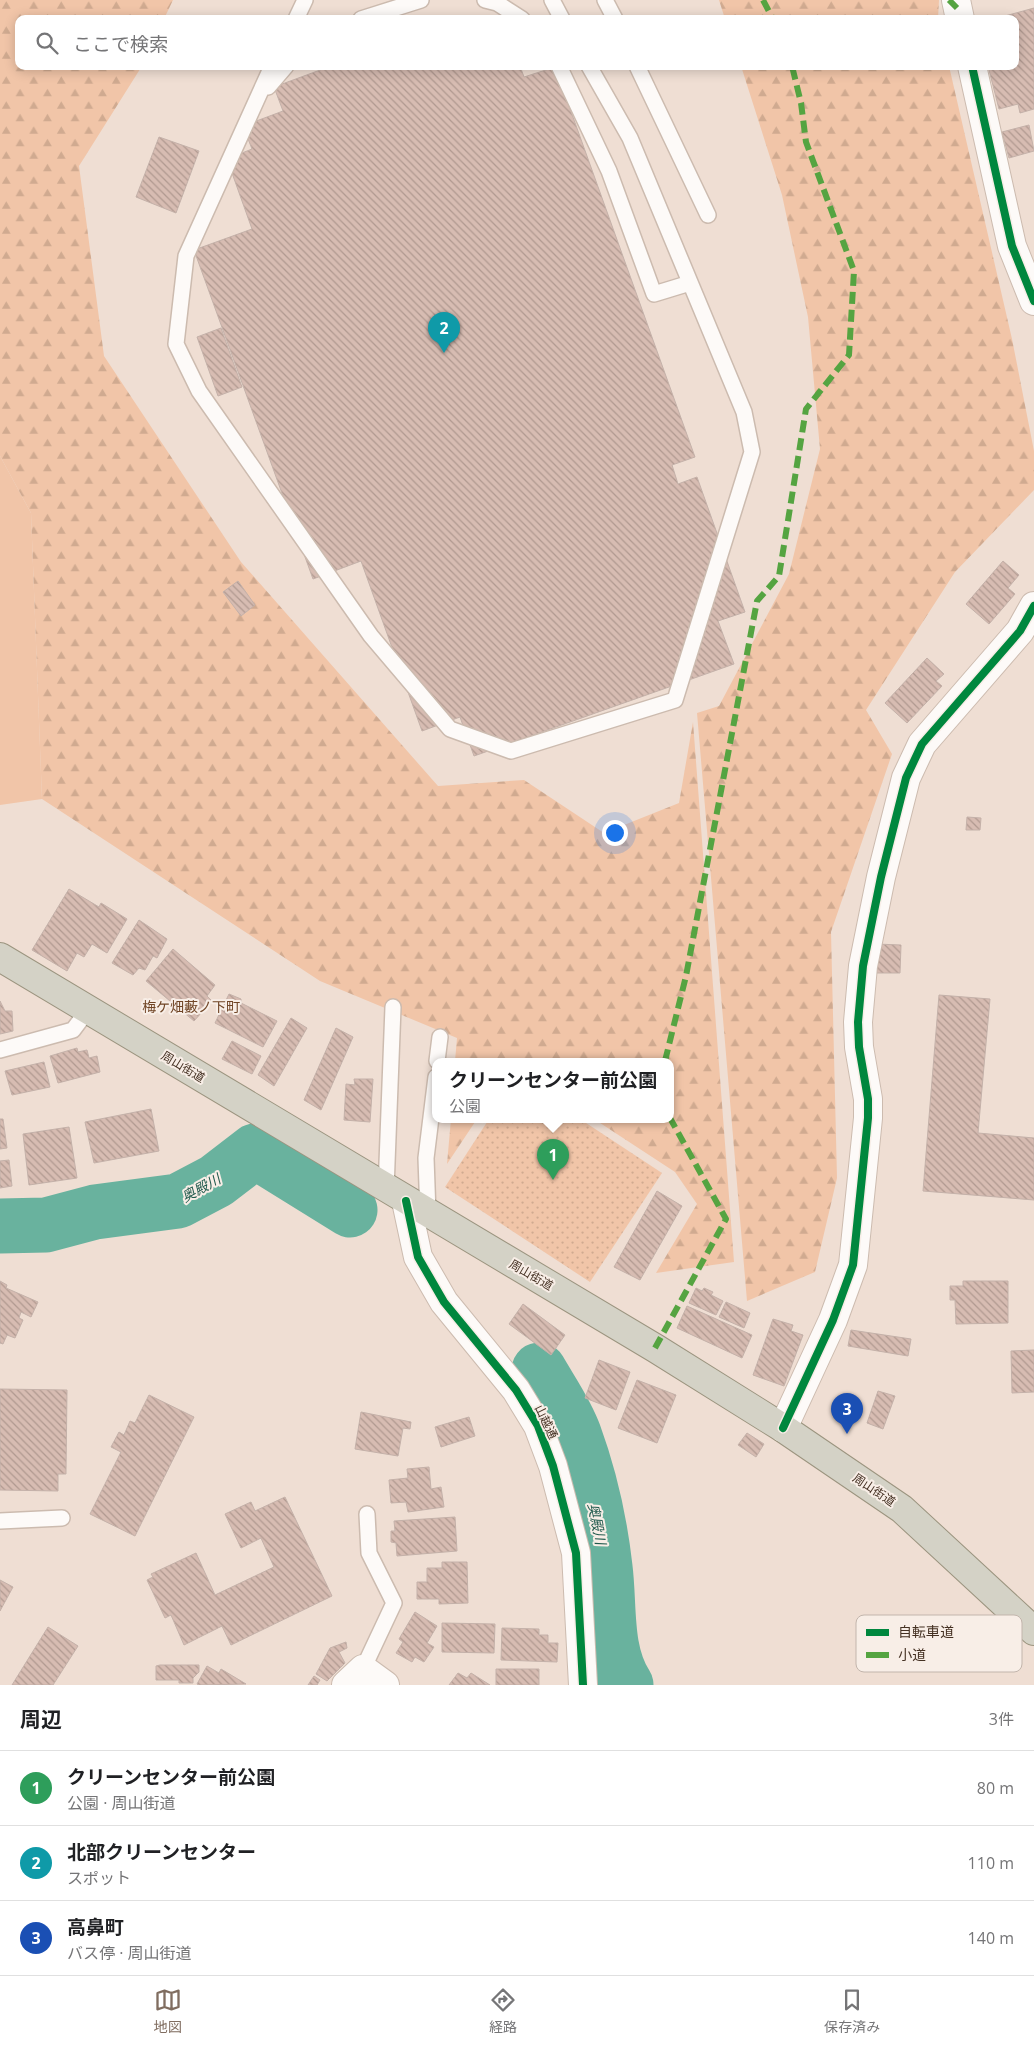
<!DOCTYPE html>
<html lang="ja">
<meta charset="utf-8">
<style>
:root{--surface:#fff;--page:#f6f6f6;--text:#202124;--muted:#757577;--line:#e0e0e0;--accent:#806d60}
body{margin:0;font-family:"Open Sans","Noto Sans JP",sans-serif;background:var(--page);color:var(--text)}
.you{position:absolute;left:614px;top:832px;width:18px;height:18px;margin:-12px;border:4px solid #fff;border-radius:50%;background:#1a73e8;box-shadow:0 0 0 8px #1a73e833}
.badge{display:grid;place-items:center;width:32px;height:32px;border-radius:50%;background:var(--accent);color:#fff;font-size:16px;font-weight:700}
.pin{position:absolute;translate:-50% -41px;filter:drop-shadow(0 1px 2px #0008)}
.pin::after{content:'';position:absolute;top:26px;width:18px;height:15px;background:inherit;clip-path:polygon(0 0,100% 0,50% 100%)}
.popup{position:absolute;left:432px;top:1058px;width:242px;height:65px;box-sizing:border-box;display:grid;place-content:center;border-radius:10px;background:var(--surface);filter:drop-shadow(0 1px 4px #0005);font-size:16px;white-space:nowrap;color:var(--muted)}
.popup b{font-size:19px;color:var(--text)}
.popup::after{content:'';position:absolute;left:50%;top:100%;margin-left:-10px;border:10px solid transparent;border-top-color:var(--surface)}
.list{margin:0;padding:0;list-style:none}
h2{display:flex;justify-content:space-between;align-items:center;height:65px;margin:0;padding:0 20px;font-size:21px}
h2 small{font-size:16px;font-weight:400;color:var(--muted)}
.list li{display:grid;grid-template-columns:32px 1fr auto;gap:15px;align-items:center;box-sizing:border-box;height:75px;padding:0 20px;border-top:1px solid var(--line)}
.list b{display:block;font-size:19px;white-space:nowrap}
.list p{margin:0;font-size:16px;white-space:nowrap;color:var(--muted)}
.list em{font-size:16px;font-style:normal;color:var(--muted)}
.icon{flex:none;width:28px;height:28px;fill:none;stroke:currentColor;stroke-width:2;stroke-linecap:round;stroke-linejoin:round}
.map{position:relative;flex:none;width:1034px;height:1685px;overflow:hidden}
.search{position:absolute;background:var(--surface);box-shadow:0 2px 12px #0003;left:15px;right:15px;top:15px;height:55px;display:flex;align-items:center;gap:12px;box-sizing:border-box;padding:0 18px;border-radius:10px;color:var(--muted);font-size:19px}
.sheet{height:290px;background:var(--surface)}
nav{display:flex;justify-content:space-around;align-items:center;box-sizing:border-box;height:70px;border-top:1px solid var(--line);background:var(--surface);font-size:14px;color:var(--muted)}
nav a{display:grid;justify-items:center;gap:2px}
nav .on{color:var(--accent)}
.map>svg:first-child{display:block}
.grass{fill:#f1c5a8}
.forest{fill:url(#forest-firs)}
.park{fill:url(#park-dots)}
.lines{fill:none;stroke-linecap:round;stroke-linejoin:round}
.river{stroke:#69b29e;stroke-width:55}
.building{fill:url(#building-back-hatch);stroke:#c4b1a9}
.service-casing{stroke:#ccbbaf;stroke-width:18}
.minor-casing{stroke:#ccbbaf;stroke-width:30}
.tertiary-casing{stroke:#ccbbaf;stroke-width:30}
.trunk-casing{stroke:#9b947f;stroke-width:30}
.service{stroke:#fdfaf8;stroke-width:15}
.minor{stroke:#fdfaf8;stroke-width:28}
.tertiary{stroke:#fdfaf8;stroke-width:28}
.trunk{stroke:#d4d2c6;stroke-width:28}
.quiet{stroke:#55a441;stroke-width:6;stroke-dasharray:12 6;stroke-linecap:butt}
.cycleway-casing{stroke:#f8eee7;stroke-width:11}
.cycleway{stroke:#00873e;stroke-width:8}
.labels{text-anchor:middle;stroke-width:4;stroke-linejoin:round;paint-order:stroke}
.street-label{font-size:12px;fill:#443022;stroke:#f8eee7}
.neighbourhood-label{font-size:14px;fill:#704526;stroke:#f8eee7}
.water-label{font-size:14px;font-style:italic;fill:#1f594c;stroke:#f8eee7}
.key{fill:#f8eee7;stroke:#c2b5ac;stroke-width:1}
.key-label{font-size:14px;fill:#443022}
</style>
<div class="map">
<svg width="1034" height="1685" viewBox="0 0 1034 1685">
<defs>
<pattern id="forest-firs" width="22" height="20" patternUnits="userSpaceOnUse" patternTransform="scale(1.25)"><rect width="22" height="20" fill="#f1c5a8"/><path d="M5 1l3.5 6h-7zM16 11l3.5 6h-7z" fill="#d0aa90"/></pattern>
<pattern id="park-dots" width="8" height="8" patternUnits="userSpaceOnUse" patternTransform="scale(1.25)"><rect width="8" height="8" fill="#f1c5a8"/><path d="M2 2h.1M6 6h.1" fill="none" stroke="#d0aa90" stroke-width="1.8" stroke-linecap="round"/></pattern>
<pattern id="building-back-hatch" width="6" height="6" patternUnits="userSpaceOnUse" patternTransform="scale(1.25)"><rect width="6" height="6" fill="#d7bcb2"/><path d="M-1 5l2 2M0 0l6 6M5-1l2 2" fill="none" stroke="#b09990"/></pattern>
</defs>
<rect width="100%" height="100%" fill="#efded3"/>
<!-- grass -->
<path class="grass" d="M0 456 31 513 42 799 0 805Z"/>
<!-- forest -->
<path class="forest" d="M0 0H173L164 19H19V66H142L79 166 104 356 241 562 438 786 524 780 604 833 679 803 693 722 734 1262 656 1273 697 1204 675 1172 594 1119H670V1061H455L457 1038 320 981 42 799 31 513 0 456Z
M719 0H939L938 19H725Z
M741 66H949L1012 339 1034 451V490L955 572 866 710 892 754 831 932 837 1178 815 1272 747 1301 697 713 719 706 789 574 820 449 808 317 782 195Z
M451 1119H477L447 1164Z"/>
<!-- park -->
<path class="park" d="M489 1119H580L662 1173 590 1282 445 1187Z"/>
<g class="lines">
<!-- river -->
<path class="river" d="M0 1226 46 1225 95 1212 178 1201 216 1181 255 1151 350 1210
M539 1370C551 1391 566 1412 574 1434 589 1475 600 1523 605 1567 610 1606 604 1651 626 1685"/>
</g>
<!-- building -->
<path class="building" d="M1034 8V109L1020 113 1018 104 999 109 988 66H1015V19H994Z
M331 66H520L524 77 555 67 695 457 672 465 678 484 697 477 745 612 718 621 734 664 474 756 460 717 422 731 361 561 313 579 194 250 252 229 227 159 252 149 243 126 283 111 274 87Z
M1029 125 1034 151 1009 158 1002 132Z
M159 137 199 151 176 213 136 197Z
M221 328 242 387 218 396 197 337Z
M1003 561 1019 575 1008 588 1015 594 989 624 966 604Z
M238 581 255 605 241 616 223 592Z
M927 658 944 674 936 681 942 686 907 723 885 703Z
M967 817 981 818 980 830H966Z
M69 889 99 907 101 903 127 919 107 953 92 944 84 957 77 953 67 971 32 950Z
M139 920 167 939 157 958 153 956 145 970 139 968 133 975 112 963Z
M876 944 901 945 900 973H876Z
M173 949 215 985 207 996 212 1001 194 1021 146 981Z
M229 994 241 999V1003L277 1021 263 1047 215 1023Z
M939 995 990 999 978 1133 1034 1138V1200L923 1191Z
M0 1001 5 1011H12L13 1031 0 1034Z
M291 1018 307 1028 274 1086 258 1075Z
M336 1028 353 1037 321 1110 304 1100Z
M232 1041 261 1056 252 1074 222 1059Z
M77 1048 78 1052 87 1050 89 1058 97 1056 100 1072 58 1083 50 1056Z
M44 1062 50 1087 12 1095 5 1071Z
M354 1079H373L370 1122 344 1120 346 1084 355 1085Z
M151 1109 159 1151 94 1163 85 1122Z
M0 1119H3L7 1148 0 1149Z
M69 1127 77 1178 29 1185 23 1134Z
M9 1160 12 1186 0 1188V1161Z
M657 1191 682 1206 640 1280 614 1267Z
M0 1281 7 1285 6 1288 38 1302 31 1317 21 1312 19 1318 23 1320 15 1338 7 1335 3 1344 0 1343Z
M963 1281H1008V1323L956 1324 955 1300H950V1286H963Z
M696 1288 702 1291 704 1288 713 1292 711 1295 723 1301 716 1315 689 1303Z
M726 1302 750 1313 744 1328 719 1317Z
M523 1304 565 1335 551 1355 509 1324Z
M687 1306 752 1335 742 1358 677 1328Z
M773 1319 793 1325 791 1331 803 1335 784 1386 753 1375Z
M851 1330 911 1339 908 1356 848 1346Z
M1034 1350V1392L1012 1393 1011 1351Z
M599 1360 630 1372 616 1410 585 1398Z
M637 1380 676 1395 657 1443 618 1428Z
M0 1389 67 1390 66 1471V1474H58V1491L0 1490Z
M878 1391 895 1396 883 1429 867 1423Z
M149 1395 194 1417 135 1536 90 1514 121 1452 111 1447 119 1432 124 1435 130 1421 135 1423Z
M361 1412 411 1422 410 1429 403 1428 398 1456 355 1449Z
M469 1417 475 1436 441 1447 435 1427Z
M747 1433 764 1444 756 1457 738 1445Z
M429 1467 431 1489 441 1487 444 1507 408 1512 406 1502 391 1503 389 1480 408 1478 407 1469Z
M285 1497 332 1596 231 1645 222 1626 184 1645 171 1615 165 1618 147 1580 153 1577 151 1574 196 1553 215 1595 274 1567 261 1538 241 1548 225 1514 251 1502 255 1511Z
M455 1517 457 1551 397 1556 396 1543 391 1542V1531H395L394 1521Z
M442 1562H467L468 1603 439 1604V1599H417V1582H427V1568H442Z
M0 1580 13 1587 0 1611Z
M415 1612 437 1626 427 1643 434 1647 424 1662 415 1657 412 1662 396 1653 403 1642 399 1639Z
M442 1623 495 1624 494 1653 442 1652Z
M48 1627 78 1646 53 1685H12Z
M502 1628 539 1629V1635H548V1643H558L557 1662 501 1660Z
M346 1642 347 1648 339 1652 345 1663 327 1681 316 1674 330 1648Z
M160 1665H199V1672L193 1678V1683H179V1680H156V1666Z
M207 1666 219 1673 221 1669 246 1684 199 1685 197 1684Z
M496 1669H539V1685H496Z
M458 1673 467 1678 471 1673 490 1685H449Z
M314 1676 320 1680 317 1685H308Z"/>
<g class="lines">
<defs>
<path id="service" d="M485 0 497 3 522 19
M552 0 562 19
M605 0 615 19
M296 19 305 0
M361 19 421 0
M272 66 186 256 176 344 199 391 371 636 450 729 511 751 675 700 752 452 744 412 630 138 589 66
M559 66 609 171 654 294 690 283
M637 66 708 215
M268 87 286 66
M0 1050 73 1030 88 1010
M437 1061 440 1037
M386 1189 393 1007
M428 1214 426 1158 436 1077
M0 1521 62 1518
M363 1669 394 1603 369 1553 367 1514"/>
<path id="minor" d="M956 0 960 19
M972 66 1012 246 1034 301
M783 1428 833 1320 853 1265 868 1118V1099L859 1047 858 1022 863 966 881 877 906 778 922 744 1020 631 1034 606
M346 1685 363 1669 385 1685"/>
<path id="tertiary" d="M406 1201 418 1257 444 1302 516 1390 538 1426 553 1466 576 1553 583 1685"/>
<path id="trunk" d="M0 957 655 1348 783 1428 902 1509 1034 1631"/>
</defs>
<!-- service casing -->
<use href="#service" class="service-casing"/>
<!-- minor casing -->
<use href="#minor" class="minor-casing"/>
<!-- tertiary casing -->
<use href="#tertiary" class="tertiary-casing"/>
<!-- trunk casing -->
<use href="#trunk" class="trunk-casing"/>
<!-- service -->
<use href="#service" class="service"/>
<!-- minor -->
<use href="#minor" class="minor"/>
<!-- tertiary -->
<use href="#tertiary" class="tertiary"/>
<!-- trunk -->
<use href="#trunk" class="trunk"/>
<!-- quiet -->
<path class="quiet" d="M763 0 773 19
M949 0 957 8
M665 1061 686 976 757 601 779 576 806 409 849 355 854 271 806 142 801 103 792 66
M655 1348 726 1219 670 1118"/>
<defs>
<path id="cycleway" d="M972 66 1012 246 1034 301
M406 1201 418 1257 444 1302 516 1390 538 1426 553 1466 576 1553 583 1685
M783 1428 833 1320 853 1265 868 1118V1099L859 1047 858 1022 863 966 881 877 906 778 922 744 1020 631 1034 606"/>
</defs>
<!-- cycleway casing -->
<use href="#cycleway" class="cycleway-casing"/>
<!-- cycleway -->
<use href="#cycleway" class="cycleway"/>
</g>
<g class="labels">
<!-- street labels -->
<g class="street-label">
<text transform="translate(183 1067) rotate(31)" y="4">周山街道</text>
<text transform="translate(531 1275) rotate(30)" y="4">周山街道</text>
<text transform="translate(546 1422) rotate(64)" y="4">山越通</text>
<text transform="translate(874 1490) rotate(34)" y="4">周山街道</text>
</g>
<!-- neighbourhood labels -->
<g class="neighbourhood-label">
<text x="191" y="1012">梅ケ畑藪ノ下町</text>
</g>
<!-- water labels -->
<g class="water-label">
<text transform="translate(201 1188) rotate(-29)" y="5">奥殿川</text>
<text transform="translate(597 1524) rotate(79)" y="5">奥殿川</text>
</g>
</g>
<!-- legend -->
<rect x="856" y="1615" width="166" height="57" rx="8" class="key"/>
<rect x="866" y="1629" width="23" height="7" fill="#00873e"/>
<rect x="866" y="1652" width="23" height="6" fill="#55a441"/>
<g class="key-label">
<text x="898" y="1637">自転車道</text>
<text x="898" y="1660">小道</text>
</g>
</svg>
<div class="you"></div>
<div class="pin badge" style="left:553px;top:1180px;background:#2e9e5b">1</div>
<div class="popup"><b>クリーンセンター前公園</b>公園</div>
<div class="pin badge" style="left:444px;top:353px;background:#0f9aa8">2</div>
<div class="pin badge" style="left:847px;top:1434px;background:#1a4fb4">3</div>
<div class="search"><svg class="icon" aria-label="search" viewBox="0 0 24 24"><circle cx="10" cy="10" r="6"/><path d="M15 15l6 6"/></svg>ここで検索</div>
</div>
<section class="sheet">
<h2>周辺<small>3件</small></h2>
<ul class="list">
<li><span class="badge" style="background:#2e9e5b">1</span><div><b>クリーンセンター前公園</b><p>公園 · 周山街道</p></div><em>80 m</em></li>
<li><span class="badge" style="background:#0f9aa8">2</span><div><b>北部クリーンセンター</b><p>スポット</p></div><em>110 m</em></li>
<li><span class="badge" style="background:#1a4fb4">3</span><div><b>高鼻町</b><p>バス停 · 周山街道</p></div><em>140 m</em></li>
</ul>
</section>
<nav>
<a class="on"><svg class="icon" aria-label="map" viewBox="0 0 24 24"><path d="M3 6l6-2 6 2 6-2v14l-6 2-6-2-6 2zM9 4v14M15 6v14"/></svg>地図</a>
<a><svg class="icon" aria-label="directions" viewBox="0 0 24 24"><path d="M12 3l9 9-9 9-9-9zM9 14v-3h6M13 9l2 2-2 2"/></svg>経路</a>
<a><svg class="icon" aria-label="saved" viewBox="0 0 24 24"><path d="M7 4h10v16l-5-4-5 4z"/></svg>保存済み</a>
</nav>
